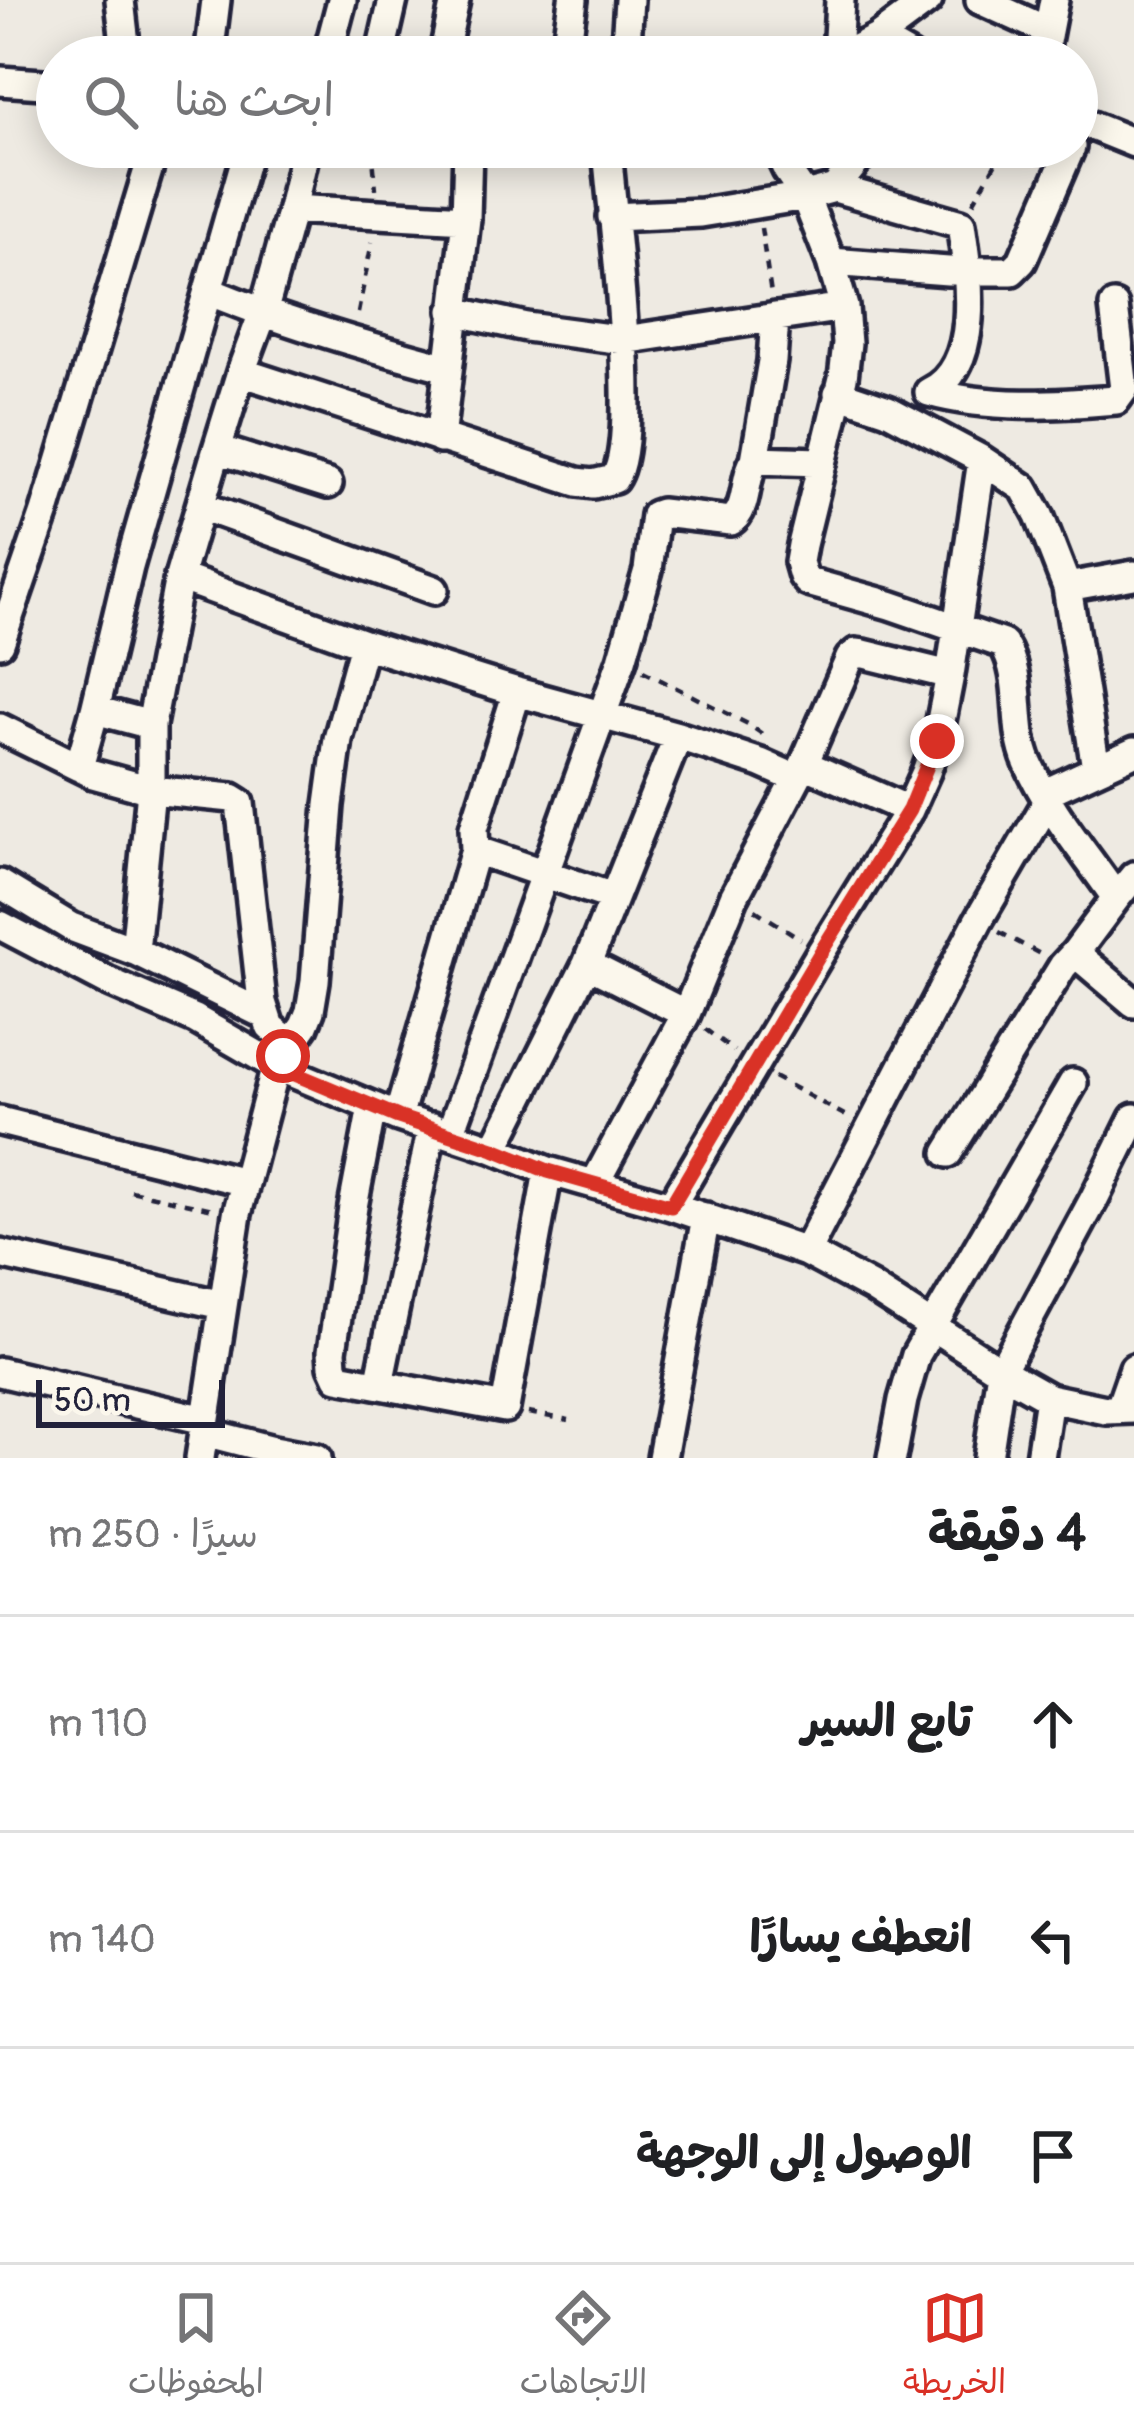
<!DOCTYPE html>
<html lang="ar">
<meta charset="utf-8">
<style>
:root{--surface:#fff;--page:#f6f6f6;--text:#202124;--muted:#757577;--line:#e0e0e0;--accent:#d93025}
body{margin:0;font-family:Pangolin,"Playpen Sans Arabic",sans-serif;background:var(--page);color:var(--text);direction:rtl}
.scale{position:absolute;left:36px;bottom:30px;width:189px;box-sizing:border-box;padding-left:12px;border:6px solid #22223b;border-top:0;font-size:33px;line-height:42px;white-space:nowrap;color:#22223b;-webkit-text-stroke:9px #fbf7ec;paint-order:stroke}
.stop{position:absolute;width:36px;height:36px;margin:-27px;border:9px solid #d93025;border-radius:50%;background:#fff}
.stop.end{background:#d93025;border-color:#fff;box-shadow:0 3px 12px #0008}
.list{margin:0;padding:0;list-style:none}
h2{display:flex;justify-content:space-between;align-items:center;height:156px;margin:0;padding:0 48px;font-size:51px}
h2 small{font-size:39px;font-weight:400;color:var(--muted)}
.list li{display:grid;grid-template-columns:78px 1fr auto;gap:36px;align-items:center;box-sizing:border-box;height:216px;padding:0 48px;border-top:3px solid var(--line)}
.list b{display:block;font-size:45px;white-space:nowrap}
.list em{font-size:39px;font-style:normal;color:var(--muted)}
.icon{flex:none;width:66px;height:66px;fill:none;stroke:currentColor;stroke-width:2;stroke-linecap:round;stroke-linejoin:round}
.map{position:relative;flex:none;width:1134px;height:1458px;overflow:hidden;direction:ltr}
.search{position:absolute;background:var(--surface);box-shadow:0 6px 30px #0003;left:36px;right:36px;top:36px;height:132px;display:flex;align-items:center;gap:30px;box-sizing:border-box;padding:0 42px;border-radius:66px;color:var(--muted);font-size:45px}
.sheet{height:804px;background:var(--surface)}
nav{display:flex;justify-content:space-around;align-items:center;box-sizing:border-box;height:168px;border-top:3px solid var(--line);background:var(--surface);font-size:33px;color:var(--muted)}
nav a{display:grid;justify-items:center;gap:6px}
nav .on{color:var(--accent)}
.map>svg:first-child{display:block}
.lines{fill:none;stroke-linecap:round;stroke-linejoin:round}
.minor-casing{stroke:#22223b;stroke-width:36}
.path{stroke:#22223b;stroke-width:4.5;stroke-dasharray:9 9;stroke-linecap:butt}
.minor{stroke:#fbf7ec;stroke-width:27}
.route{stroke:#d93025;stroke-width:15}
</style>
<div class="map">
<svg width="1134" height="1458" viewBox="0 0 1134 1458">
<rect width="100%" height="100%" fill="#eeeae2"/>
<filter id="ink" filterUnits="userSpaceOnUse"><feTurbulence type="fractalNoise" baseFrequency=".00833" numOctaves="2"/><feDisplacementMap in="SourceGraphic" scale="24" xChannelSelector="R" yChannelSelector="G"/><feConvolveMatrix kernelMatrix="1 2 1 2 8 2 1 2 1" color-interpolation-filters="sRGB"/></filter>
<g filter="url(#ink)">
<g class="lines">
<defs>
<path id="minor" d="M120 0 124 35 123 57
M980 0 1048 31
M877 38 910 57
M209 57 216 0
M327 57 342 0
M380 57 393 0
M443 57 455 0
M565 57 573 0
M625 57 629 0
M837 57 840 0
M840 57 877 38 928 0
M1043 57 1054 0
M0 81 57 85
M1077 120 1134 143
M306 147 292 209 263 313 241 372 217 449 328 484
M776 147 787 170 805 196 831 262 844 307 847 343 843 378 802 545 799 562 803 576 808 582 890 605 1003 644C1025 679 1011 725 1028 763 1049 811 1086 854 1116 898L1134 876
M835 188 961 224C968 272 984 366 929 392 990 409 1054 405 1116 400L1124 389 1114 306
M292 209 466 219
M612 217 701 213 805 196 835 188 868 147
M831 262 948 271H1012L1022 261 1071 147
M208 291C286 323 366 346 448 368
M453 311 526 327 624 340 844 307
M241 372 577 482 593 484 614 479C643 438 611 208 607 147
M838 393 888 410 982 460 1024 488 1039 515 1067 587 1096 768
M440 439 466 219 468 147
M755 460 821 462
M201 506 434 590
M179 577 364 644 517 692 678 736 587 964 494 1149
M1067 587 1134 575
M0 643 45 512 155 147
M151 725 95 710 129 567 249 147
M0 728 93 774 151 790 232 798 240 803 262 1002 270 1027 291 1043
M678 736 761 763 795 778
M804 764 909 810
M79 767 95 710
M1045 793 1134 752
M475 850 613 897
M0 884 71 927 135 951 265 1015
M0 925 107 981 195 1019 276 1066 398 1117 494 1149 548 1171 671 1206 806 1252 871 1287 1001 1371 988 1458
M135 951 151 790V725L179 577 217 449
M1075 953 1134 1003
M587 964 686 1014
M372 1107 353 1207 332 1351 333 1366 338 1377 505 1408 548 1171
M398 1117 475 850 474 828 517 692
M1134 1118 1094 1199 1001 1371 1049 1398 1106 1410 1134 1409
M0 1121 245 1182
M450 1134 622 660 648 570 655 515 661 513 731 521C749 509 743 478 755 460L772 361 775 317
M948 1153 1063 966 1075 953 1116 898
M595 1183 686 1014 734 897 804 764 850 658 856 653 864 654 950 675
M671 1206 821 952 909 810 926 772 937 741 950 675 982 460
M806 1252 978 921 1048 801
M0 1254 222 1305
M0 1372 205 1420
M379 1384 432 1127
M1120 1408 1134 1368
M204 1432 274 1450 317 1458
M200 1458 237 1214 276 1066 304 1026 310 1011 315 981 329 805 338 739 364 644
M662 1458 706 1217
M892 1458 903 1400 916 1355 1073 1083
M1040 1458 1049 1398"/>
</defs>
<!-- minor casing -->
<use href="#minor" class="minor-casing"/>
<!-- path -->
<path class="path" d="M372 147 376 189
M973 203 1005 147
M761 228 771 294
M358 313 372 242
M643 671 748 724 765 736
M755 910 801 939
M999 932 1042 955
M705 1029 734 1051
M774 1077 848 1117
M131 1191 213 1209
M528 1413 569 1420"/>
<!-- minor -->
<use href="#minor" class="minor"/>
</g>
</g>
<g class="lines" filter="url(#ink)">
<!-- route -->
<path class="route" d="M283 1056 276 1066 398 1117 494 1149 548 1171 671 1206 821 952 909 810 937 741"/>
</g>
</svg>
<div class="scale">50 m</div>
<div class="stop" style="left:283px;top:1056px"></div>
<div class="stop end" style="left:937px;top:741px"></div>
<div class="search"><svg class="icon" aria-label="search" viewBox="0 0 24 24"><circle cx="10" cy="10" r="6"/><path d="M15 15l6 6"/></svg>ابحث هنا</div>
</div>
<section class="sheet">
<h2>4 دقيقة<small>سيرًا · 250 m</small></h2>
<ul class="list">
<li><svg class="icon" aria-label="ahead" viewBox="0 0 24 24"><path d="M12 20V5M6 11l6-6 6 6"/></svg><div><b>تابع السير</b></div><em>110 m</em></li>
<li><svg class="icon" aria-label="left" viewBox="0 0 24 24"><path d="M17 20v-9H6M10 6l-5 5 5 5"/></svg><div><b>انعطف يسارًا</b></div><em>140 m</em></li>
<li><svg class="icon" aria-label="arrive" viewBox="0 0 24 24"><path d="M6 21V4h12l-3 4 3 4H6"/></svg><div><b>الوصول إلى الوجهة</b></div></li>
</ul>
</section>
<nav>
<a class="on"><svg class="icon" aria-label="map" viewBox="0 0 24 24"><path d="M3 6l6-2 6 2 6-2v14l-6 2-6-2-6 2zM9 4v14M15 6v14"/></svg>الخريطة</a>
<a><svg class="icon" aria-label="directions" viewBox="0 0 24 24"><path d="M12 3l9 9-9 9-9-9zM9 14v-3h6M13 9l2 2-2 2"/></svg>الاتجاهات</a>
<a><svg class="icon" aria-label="saved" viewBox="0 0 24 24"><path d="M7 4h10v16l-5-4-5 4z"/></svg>المحفوظات</a>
</nav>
